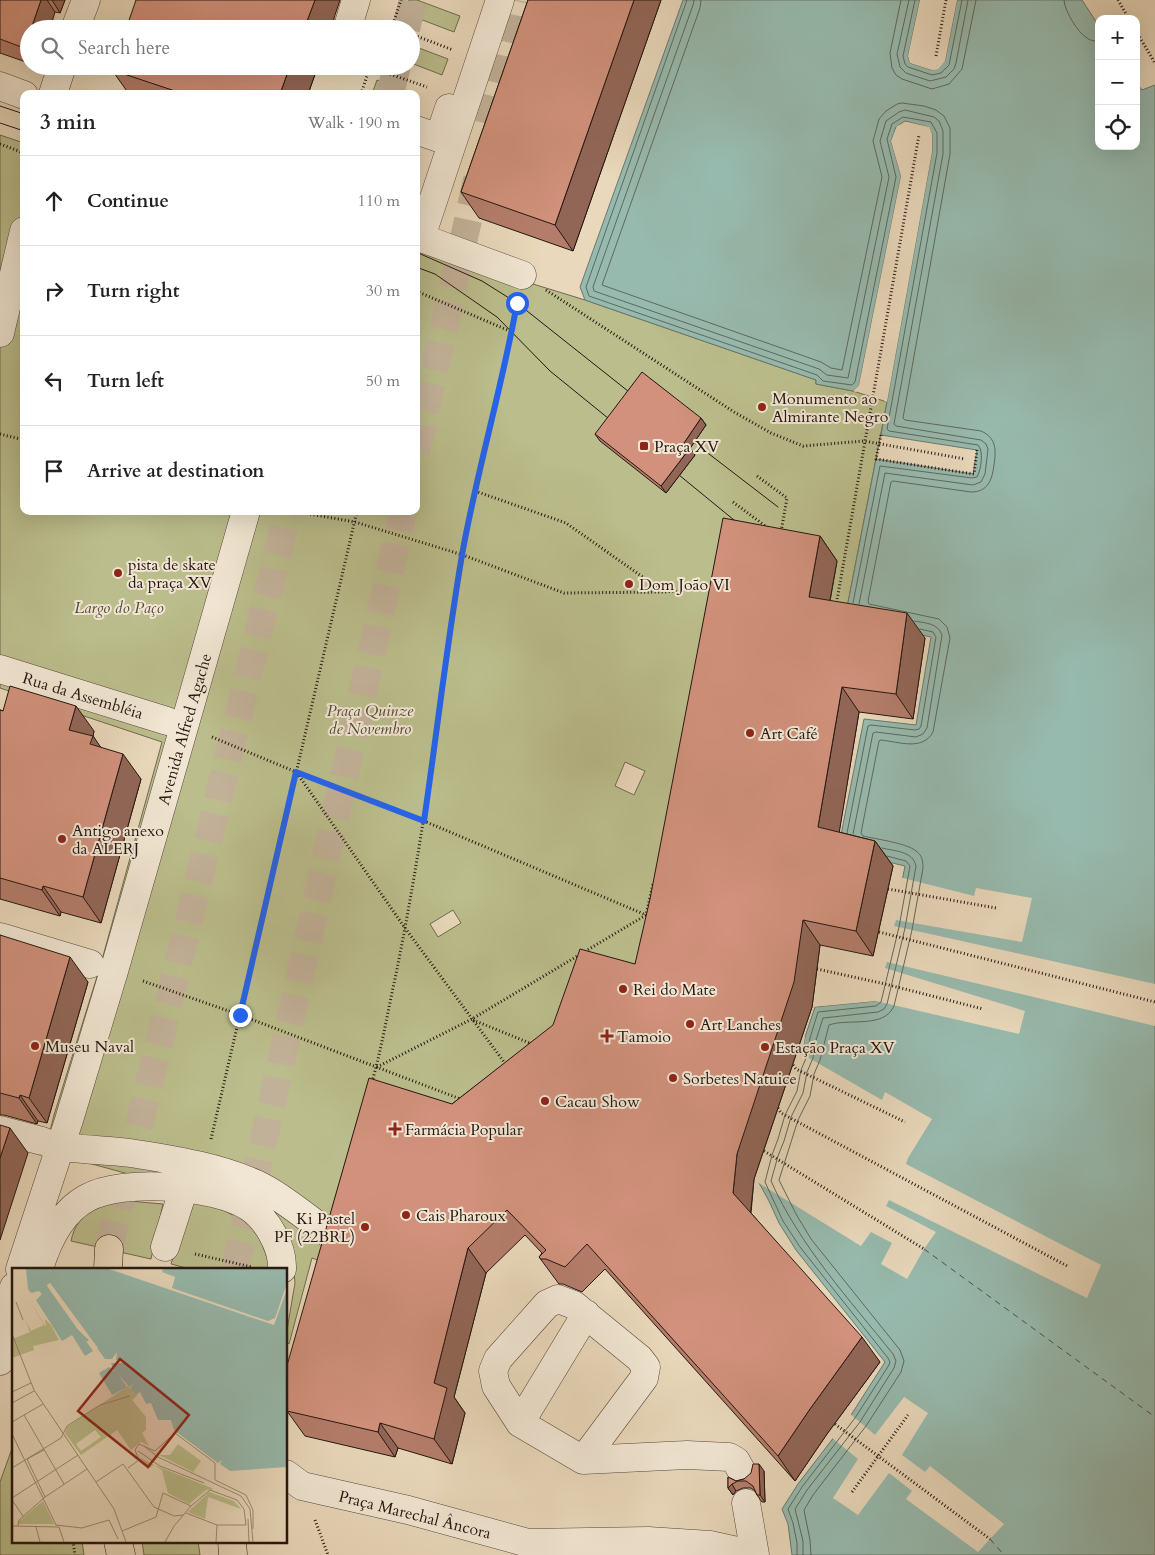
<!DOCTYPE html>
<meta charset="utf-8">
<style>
:root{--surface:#fff;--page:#f2f2f2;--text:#222;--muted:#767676;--line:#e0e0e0}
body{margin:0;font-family:Cardo,serif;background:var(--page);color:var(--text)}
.controls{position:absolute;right:15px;top:15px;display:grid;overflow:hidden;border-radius:10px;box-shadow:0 5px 20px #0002}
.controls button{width:45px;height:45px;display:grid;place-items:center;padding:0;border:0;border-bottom:1px solid var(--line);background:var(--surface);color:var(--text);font:25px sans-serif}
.stop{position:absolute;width:15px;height:15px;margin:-11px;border:4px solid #2563eb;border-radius:50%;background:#fff}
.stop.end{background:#2563eb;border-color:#fff;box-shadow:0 1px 5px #0008}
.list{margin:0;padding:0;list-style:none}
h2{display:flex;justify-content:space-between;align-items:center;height:65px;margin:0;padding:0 20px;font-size:21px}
h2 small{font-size:16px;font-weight:400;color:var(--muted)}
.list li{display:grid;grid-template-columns:32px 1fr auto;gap:15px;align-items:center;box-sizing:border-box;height:90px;padding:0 20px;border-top:1px solid var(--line)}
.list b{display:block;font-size:19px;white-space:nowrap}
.list em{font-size:16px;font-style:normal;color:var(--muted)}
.icon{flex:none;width:28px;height:28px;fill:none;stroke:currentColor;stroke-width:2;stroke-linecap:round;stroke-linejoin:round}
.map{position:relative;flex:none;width:1155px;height:1555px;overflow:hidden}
.search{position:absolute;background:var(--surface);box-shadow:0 5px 20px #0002;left:20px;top:20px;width:400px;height:55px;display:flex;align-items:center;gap:12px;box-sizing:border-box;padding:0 18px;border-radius:28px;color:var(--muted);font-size:19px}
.panel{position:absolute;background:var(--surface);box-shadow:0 5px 20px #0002;left:20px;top:90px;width:400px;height:425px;border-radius:10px}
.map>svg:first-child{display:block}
.green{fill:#bbbd8c;stroke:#706a4e;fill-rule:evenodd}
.water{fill:#97baae;stroke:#69786f}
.pier{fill:#e9d8bb}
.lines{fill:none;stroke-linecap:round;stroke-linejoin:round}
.shore{stroke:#5e685f;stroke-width:1}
.ferry{stroke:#4d4f47;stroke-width:1;stroke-dasharray:6 5;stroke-linecap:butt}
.highway-tunnel{stroke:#c2b199;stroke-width:28;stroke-dasharray:28 14;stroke-linecap:butt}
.minor-casing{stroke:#56463b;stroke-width:29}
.highway-casing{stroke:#251610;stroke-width:29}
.path{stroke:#251610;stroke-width:3;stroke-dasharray:1 2.5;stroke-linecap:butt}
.minor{stroke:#f1e6d3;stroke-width:28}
.highway{stroke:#e9d8bb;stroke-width:28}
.tram{stroke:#251610;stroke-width:1}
.wall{fill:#b47d6b;stroke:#251610}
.shaded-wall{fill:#926657;stroke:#251610}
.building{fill:#d1917c;stroke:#251610}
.route{stroke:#2563eb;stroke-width:6}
.poi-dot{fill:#8f2418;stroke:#f1e6d3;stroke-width:2}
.labels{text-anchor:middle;stroke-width:4;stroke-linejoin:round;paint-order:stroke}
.poi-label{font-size:16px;fill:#251610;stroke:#f1e6d3;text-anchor:start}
.park-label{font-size:16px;font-style:italic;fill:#524835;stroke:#f1e6d3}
.street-label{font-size:16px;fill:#251610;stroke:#f1e6d3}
.inset-river{fill:none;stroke:#97baae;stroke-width:2.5}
.inset-road{fill:none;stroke:#9b8a77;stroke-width:1}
.view{fill:#8f2418;fill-opacity:0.15;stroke:#8f2418;stroke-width:2.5}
.inset-edge{fill:none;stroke:#251610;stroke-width:2.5}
</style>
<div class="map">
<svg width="1155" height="1555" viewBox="0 0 1155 1555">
<rect width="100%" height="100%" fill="#e9d8bb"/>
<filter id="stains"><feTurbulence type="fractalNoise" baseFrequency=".004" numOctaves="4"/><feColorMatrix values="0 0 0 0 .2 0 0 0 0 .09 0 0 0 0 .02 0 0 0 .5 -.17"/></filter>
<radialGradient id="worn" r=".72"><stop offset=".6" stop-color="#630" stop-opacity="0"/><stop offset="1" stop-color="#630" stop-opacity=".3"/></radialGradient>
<!-- green -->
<path class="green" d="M409 0H417L460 16 454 32 404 13Z
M411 45 448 59 442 75 411 63Z
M377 80 415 94H372Z
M0 135 24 143V511H416V248L585 300 816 380V384L853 391 887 402 845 618 667 924 570 1050 323 1262 312 1258 289 1344 286 1341V1336L295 1283 294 1271 278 1221 132 1175 45 1151 54 1115 100 967 162 742 0 688ZM625 762 645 771 634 795 615 786ZM453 910 461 923 438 937 430 924Z
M129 1201 163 1204 151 1259 71 1241C77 1211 102 1203 129 1201Z
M190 1203 214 1205 249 1224 261 1241 270 1266 269 1269H190L171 1264Z
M14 1443V1541H82L84 1555H0V1482Z
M142 1541H198L200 1555H144Z"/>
<!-- water -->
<path class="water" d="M683 0H920L908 56 910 63 932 70 945 61 957 0H1082L1099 26V146H1136V82L1142 90 1155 85V1555H792L788 1524 782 1509 798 1484 851 1415 885 1362 796 1250 779 1223 769 1201 759 1183 767 1153 787 1100 802 1054 805 1037 815 1007 876 1001 886 962 905 866 838 850 864 719 916 725 931 637 845 618 876 459 973 474 977 450 881 435 932 152V134L928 127 905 121 896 127 891 141 901 176 859 385 853 391 816 384V380L585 300 580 287Z"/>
<!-- pier -->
<path class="pier" d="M920 0H923L911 56 912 61 932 68 937 66 943 60 955 0H957L945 61 938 69 932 70 910 63 908 56Z
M907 122 929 127 932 134V152L887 402 884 401 929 151 930 134 927 129 920 127 905 124 898 129 894 141 903 177 862 386 856 392 853 391 859 385 901 176 891 141 897 126Z
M899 877 974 896 976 888 1032 898 1022 942 896 920 894 926 1155 984V1026L887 962 885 968 1025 1011 1019 1034 876 1001 812 1007 815 1004 874 999 892 925Z
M804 1035 805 1037 802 1054 882 1100 885 1092 932 1119 908 1158 906 1164 1101 1265 1087 1298 889 1200 886 1206 936 1232 924 1249 907 1279 881 1264 892 1243 871 1232 861 1246 757 1182 765 1152 771 1137 778 1112 790 1089 794 1068 800 1053Z
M904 1397 928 1413 902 1455 925 1472 930 1466 1004 1524 978 1552 906 1499 912 1491 889 1473 858 1515 833 1498 858 1459 831 1437 849 1413 875 1435Z"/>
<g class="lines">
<!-- shore -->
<path class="shore" d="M687 0 586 287 589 296 817 375 823 381 852 385 855 382 896 177 887 139 892 124 903 117 931 122 937 133V153L887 429 889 431 978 445C984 451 981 470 977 477L972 478 880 466 853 603
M694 0 693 5 593 287 594 291 819 369 827 375 848 378 889 177 880 141 886 121 899 112 905 110 934 117 939 121 943 131V154L894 424 896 426 981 440 986 444 988 449 985 474 981 482 973 485 885 473 859 604
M701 0 700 8 602 285 821 362 831 368 842 370 882 177 873 141 879 119 886 111 897 104 902 103 924 106 936 110 944 116 950 128V154L903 418 905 420 981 431C997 438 996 451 994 465 992 480 988 492 971 492L893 481 891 482 868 601 869 604 939 619 947 627 950 638 933 732C923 751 899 742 881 740L879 741 861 833 863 836C875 839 907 843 916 851 922 855 923 861 923 868L912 930 894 1006C884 1029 848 1018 829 1025L820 1060 814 1074 810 1096 798 1120 779 1180 796 1214 811 1239 900 1350 904 1361 901 1372 866 1426 813 1495 804 1510 810 1540 811 1555
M901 0 890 53 892 68 896 75 902 79 932 89 949 84 962 69 976 0
M909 0 897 54 900 67 906 73 930 81 946 77 954 69 956 63 968 0
M915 0 903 56 905 64 908 67 932 75 941 73 949 65 962 0
M1064 0C1064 10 1078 33 1087 38 1091 41 1094 41 1099 41
M847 833 868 726 871 725 915 730 919 729 921 726 936 637 933 632 920 629
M853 834 873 733 876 732 916 737 923 734 927 728 942 635C938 623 925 623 914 621
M797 1555V1543L793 1523 788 1509 802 1487 855 1418 889 1365 890 1362 888 1358 800 1247 783 1221 765 1182 772 1155 778 1139 785 1115 797 1091 801 1070 807 1056 810 1038 818 1012 876 1006 881 1002 899 927 910 866 906 861 887 856
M803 1555V1541L795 1509 807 1490 860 1422 894 1368 896 1361 893 1354C849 1299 800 1246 771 1181L778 1156 784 1141 791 1117 803 1093 807 1072 813 1058 816 1040 823 1018 878 1012 884 1009 887 1004 905 928 916 866C913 851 894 851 882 848"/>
<!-- ferry -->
<path class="ferry" d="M924 1249 1155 1417
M990 1539 1004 1555"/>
<!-- highway-tunnel -->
<path class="highway-tunnel" d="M406 29 413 0
M390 94 397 66
M489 124 517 0
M416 452 479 171
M109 1249 288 511
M235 1269 403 511"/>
<defs>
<path id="minor" d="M349 23 356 0
M75 29 86 0
M0 86 24 95
M53 94 62 66
M416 130 439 138 449 108
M416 236 522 275
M421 237 500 0
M0 333 24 231
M0 669 167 721
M0 937 90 964
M0 1130 42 1141
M48 1143C74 1151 103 1149 130 1153 173 1160 216 1166 256 1184 280 1195 308 1219 331 1235
M165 1247 184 1188
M20 1269 69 1120 114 971 246 511
M39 1269C47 1242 61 1212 87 1198 123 1178 215 1185 249 1207 267 1219 283 1247 282 1269
M0 1329 14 1287
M0 1361 12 1351 14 1345
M520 1423 586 1314
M583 1460 644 1378 646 1367 639 1358 574 1305 558 1299 547 1304 498 1359 493 1371 496 1386 520 1423 583 1460 687 1455 729 1457 736 1461 742 1472
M286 1474 302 1486 408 1510 528 1543 648 1541 710 1545 755 1555
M746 1503 755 1555"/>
<path id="highway" d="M108 1269 109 1249
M118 1541 121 1555
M232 1541 233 1555"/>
</defs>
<!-- minor casing -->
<use href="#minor" class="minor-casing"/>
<!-- highway casing -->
<use href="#highway" class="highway-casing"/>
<!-- path -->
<path class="path" d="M1118 0 1129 19
M381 23 396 29
M392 27 401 0
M1136 31 1155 63
M411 34 453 50
M936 56 946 0
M367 66 427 87
M361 94 370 67
M0 144 24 153
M546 290 734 412 771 433 803 446 864 441 965 459
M416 291 512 332
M0 434 24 440
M881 435 876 459 974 474 977 450
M757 476 787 498 781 532
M475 491 566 523 664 592
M733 502 768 528
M293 511 355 522 463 555 564 593 664 592 712 588
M836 606 919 135
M212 737 296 772 424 821 646 915
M297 773 405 928 507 1066
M888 889 996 908
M879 932 1155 1002
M817 969 881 983 983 1009
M143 981 240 1015 463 1100
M473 1020 532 1044
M793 1065 796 1069 905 1122
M377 1067 472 1019 646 915 653 884
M372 1082C382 1047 388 1010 396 974 424 836 441 697 462 558 475 472 501 390 517 305
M778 1108 781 1113 1069 1267
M211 1139 357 511
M764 1151 924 1249
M195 1254 252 1267
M835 1424 990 1539
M852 1492 908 1415
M315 1520 328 1555
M73 1541 75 1555"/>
<!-- minor -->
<use href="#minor" class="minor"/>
<!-- highway -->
<use href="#highway" class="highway"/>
<!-- tram -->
<path class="tram" d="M0 106 24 114
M0 123 24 131
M416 252 482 281 517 303 638 399
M416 267 435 274 497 317 550 371 619 427
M683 434 778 507
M668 466 745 529"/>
</g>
<!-- wall -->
<path class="wall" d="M0 0H65L60 13 55 12 29 29V63L0 53Z
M528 0H661L573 251 479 218 461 192Z
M318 66 308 94H129L112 70Z
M701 418 706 425 690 448 695 455 666 493 600 441 595 434Z
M820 536 837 561 830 601 925 638 913 719 859 712 839 832 875 841 893 866 873 956 820 945 812 1007 754 1179 751 1213 880 1362 827 1434 795 1481 605 1269 582 1292 563 1284H559L539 1257 542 1253 525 1235 486 1273 454 1397 465 1413 452 1464 398 1448 395 1457 305 1436 287 1411 452 1104 635 964Z
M0 710 94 731 93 736 100 747 141 779 101 923 61 912 60 916 0 899Z
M0 935 88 982 47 1123 38 1121 37 1124 4 1115H0Z
M764 1471 765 1502H762L757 1495 755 1491 751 1488H743L736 1491 733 1495 728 1488V1477L736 1481 744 1479Z"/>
<!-- shaded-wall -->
<path class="shaded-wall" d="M41 0H47L55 12 50 29H31Z
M52 0H65L60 13Z
M315 0H340L334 18V24L332 29H304Z
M634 0H661L573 251 555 225Z
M29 34V55L24 48Z
M290 66H318L308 94H280Z
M701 418 706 425 689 450 684 443Z
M690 448 695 455 666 493 661 486Z
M820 536 837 561 826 622 809 597Z
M907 613 925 638 913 719 896 694Z
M842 687 859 712 836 852 818 827Z
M76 706 94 731 93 736 111 762 69 730Z
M123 754 141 779 101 923 83 897Z
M875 841 893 866 873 956 856 931Z
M43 886 61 912 60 916 42 890Z
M803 920 820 945 812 1007 754 1179 750 1218 733 1193 737 1154Z
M70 957 88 982 47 1123 29 1098Z
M20 1095 38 1121 37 1124 19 1098Z
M10 1128 28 1153 0 1240V1158Z
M468 1248 486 1273 454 1397 465 1413 452 1464 434 1439V1383Z
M862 1337 880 1362 827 1434 795 1481 778 1456 810 1409Z
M380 1423 398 1448 395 1457 378 1432Z
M759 1464 764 1471 765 1502 760 1495Z
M732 1484 736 1491 733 1495 728 1488Z"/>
<!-- building -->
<path class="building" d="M0 0H41L31 29H29V34L24 48 0 39Z
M136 0H315L304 29H126Z
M528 0H634L555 225 461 192Z
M113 66H290L280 94H184L112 70Z
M642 372 701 418 684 443 690 448 661 486 595 434Z
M723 518 820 536 809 597 907 613 896 694 842 687 818 827 875 841 856 931 803 920 794 982 737 1154 733 1193 862 1337 810 1409 778 1456 587 1244 565 1267 546 1259H541L539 1257 546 1250 507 1210 468 1248 434 1383 447 1388 434 1439 380 1423 378 1432 287 1411 286 1408V1369L369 1078 452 1104 553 1025 580 949 635 964 650 899Z
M10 686 76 706 69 730 93 736 90 744 123 754 83 897 43 886 42 890 0 878V710L3 711Z
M0 935 70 957 29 1098 20 1095 19 1098 0 1093Z
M0 1125 10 1128 0 1158Z
M753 1464H759L760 1495H757L753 1486 746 1481H738L732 1484 728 1488V1477L736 1481 744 1479 751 1473Z"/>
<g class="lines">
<!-- route -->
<path class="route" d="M240 1015 296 772 424 821C437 732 447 643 462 555 477 470 502 388 517 303"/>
</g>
<!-- markers -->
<g class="poi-dot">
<circle cx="762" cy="407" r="5"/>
<rect x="639" y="441" width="10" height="10" rx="2.5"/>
<circle cx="118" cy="573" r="5"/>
<circle cx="629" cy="584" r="5"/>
<circle cx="750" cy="733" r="5"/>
<circle cx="62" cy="839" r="5"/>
<circle cx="623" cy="989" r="5"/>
<circle cx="690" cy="1024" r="5"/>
<path d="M604.5 1028.5h5v5h5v5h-5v5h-5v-5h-5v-5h5z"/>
<circle cx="35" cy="1046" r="5"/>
<circle cx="765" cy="1047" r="5"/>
<circle cx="673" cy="1078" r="5"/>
<circle cx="545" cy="1101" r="5"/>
<path d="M392.5 1121.5h5v5h5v5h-5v5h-5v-5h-5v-5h5z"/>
<circle cx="406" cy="1215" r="5"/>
<circle cx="365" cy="1227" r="5"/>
</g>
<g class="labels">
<!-- poi labels -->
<g class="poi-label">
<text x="772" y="404">Monumento ao<tspan x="772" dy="18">Almirante Negro</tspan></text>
<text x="654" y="452">Praça XV</text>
<text x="128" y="570">pista de skate<tspan x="128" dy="18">da praça XV</tspan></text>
<text x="639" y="590">Dom João VI</text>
<text x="760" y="739">Art Café</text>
<text x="72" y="836">Antigo anexo<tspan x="72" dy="18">da ALERJ</tspan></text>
<text x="633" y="995">Rei do Mate</text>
<text x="700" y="1030">Art Lanches</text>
<text x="617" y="1042">Tamoio</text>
<text x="45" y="1052">Museu Naval</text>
<text x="775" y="1053">Estação Praça XV</text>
<text x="683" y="1084">Sorbetes Natuice</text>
<text x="555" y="1107">Cacau Show</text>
<text x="405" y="1135">Farmácia Popular</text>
<text x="416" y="1221">Cais Pharoux</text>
<text x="355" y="1224" text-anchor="end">Ki Pastel<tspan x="355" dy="18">PF (22BRL)</tspan></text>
</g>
<!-- park labels -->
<g class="park-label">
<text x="119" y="613">Largo do Paço</text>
<text x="370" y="716">Praça Quinze<tspan x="370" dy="18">de Novembro</tspan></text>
</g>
<!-- street labels -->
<g class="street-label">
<text transform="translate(83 695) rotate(17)" y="6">Rua da Assembléia</text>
<text transform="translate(184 729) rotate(-74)" y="6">Avenida Alfred Agache</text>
<text transform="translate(415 1514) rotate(14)" y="6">Praça Marechal Âncora</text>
</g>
</g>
<!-- overview -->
<g transform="translate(12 1268)">
<rect width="275" height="275" fill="#e9d8bb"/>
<path d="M17 32 34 59 33 51 39 57 47 72 21 78 22 82 0 90V71L18 64 13 52 19 63 32 57ZM116 118 125 128 120 132 134 149V162L130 165 137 178 129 174 119 182 105 162 69 187 53 165 55 159ZM83 162 89 169 69 183 64 176ZM166 176 189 193 181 204 147 187H158ZM127 189 142 197 202 221 194 222 177 236 156 225 150 202 142 197 136 201ZM197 224 222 233 229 241 196 229 193 251 176 244ZM31 233 42 256H7V253Z" fill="#bbbd8c" fill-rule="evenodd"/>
<path d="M14 1H97L262 57 275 21V199L218 203 208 196 210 192 206 195 162 162 159 152H146L139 135 134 136 128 124 124 127 118 120 122 116 117 119 106 106 115 119 100 127 87 105 97 99 102 104 99 95H111L110 92H104L105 84 100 91H93L38 15 35 18 81 83 73 88 60 67 50 73 24 32 30 26 27 23 19 25 16 21ZM151 1H275V15L263 50 256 53 160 20 163 9 150 4Z" fill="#97baae"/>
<path d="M38 15 86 80 81 82 35 17Z" fill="#e9d8bb"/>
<path class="inset-river" d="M30 1V14L44 43 76 73M46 1 66 21 86 31 252 66H266L275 62M247 121 275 103M163 122 275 84M156 125 275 68M155 147 275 115M203 152 275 149M171 154 199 153M174 171 244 124"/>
<path class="inset-road" d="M4 34 11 52M0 66 22 122 102 241 114 274M0 124 19 115M0 135 22 123M12 147 52 216M0 154 31 136M0 166 44 257 70 260 97 252 106 271M132 178 146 189 229 228 238 241 241 274M32 182 15 191 33 229M126 183 148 198 192 215M0 200 49 170 55 158 88 137 118 128M116 200 127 192 123 182 127 176 143 183 163 165 203 195V212L234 227 241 242V261M84 214 111 196 142 239 162 248 171 247M0 230 66 187M0 232 11 248M236 251 237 274M0 258 47 259 52 274M6 258 7 252 33 229 75 201M24 259 28 274M110 263 144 249 151 225 179 238M153 274 162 258 179 238 198 222 225 232 232 241 234 257H205L174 245M204 274 205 257"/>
<path class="view" d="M108 91 177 147 136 199 66 143Z"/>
<rect width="275" height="275" class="inset-edge"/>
</g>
<rect width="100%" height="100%" filter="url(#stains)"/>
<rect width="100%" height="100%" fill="url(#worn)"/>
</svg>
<div class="controls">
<button>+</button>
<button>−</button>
<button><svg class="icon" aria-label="locate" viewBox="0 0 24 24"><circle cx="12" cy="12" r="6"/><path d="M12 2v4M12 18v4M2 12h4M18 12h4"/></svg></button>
</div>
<div class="stop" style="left:517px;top:303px"></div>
<div class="stop end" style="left:240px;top:1015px"></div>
<div class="search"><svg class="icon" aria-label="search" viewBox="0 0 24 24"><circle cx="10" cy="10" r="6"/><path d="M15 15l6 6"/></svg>Search here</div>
<section class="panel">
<h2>3 min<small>Walk · 190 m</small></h2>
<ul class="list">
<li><svg class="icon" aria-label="ahead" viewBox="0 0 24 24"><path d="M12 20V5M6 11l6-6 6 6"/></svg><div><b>Continue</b></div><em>110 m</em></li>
<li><svg class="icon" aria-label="right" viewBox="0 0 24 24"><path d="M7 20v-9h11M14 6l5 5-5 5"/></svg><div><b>Turn right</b></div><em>30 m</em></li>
<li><svg class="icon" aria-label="left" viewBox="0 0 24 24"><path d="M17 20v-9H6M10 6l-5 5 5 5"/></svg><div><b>Turn left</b></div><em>50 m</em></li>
<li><svg class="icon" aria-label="arrive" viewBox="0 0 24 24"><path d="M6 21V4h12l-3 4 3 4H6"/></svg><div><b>Arrive at destination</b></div></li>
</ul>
</section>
</div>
